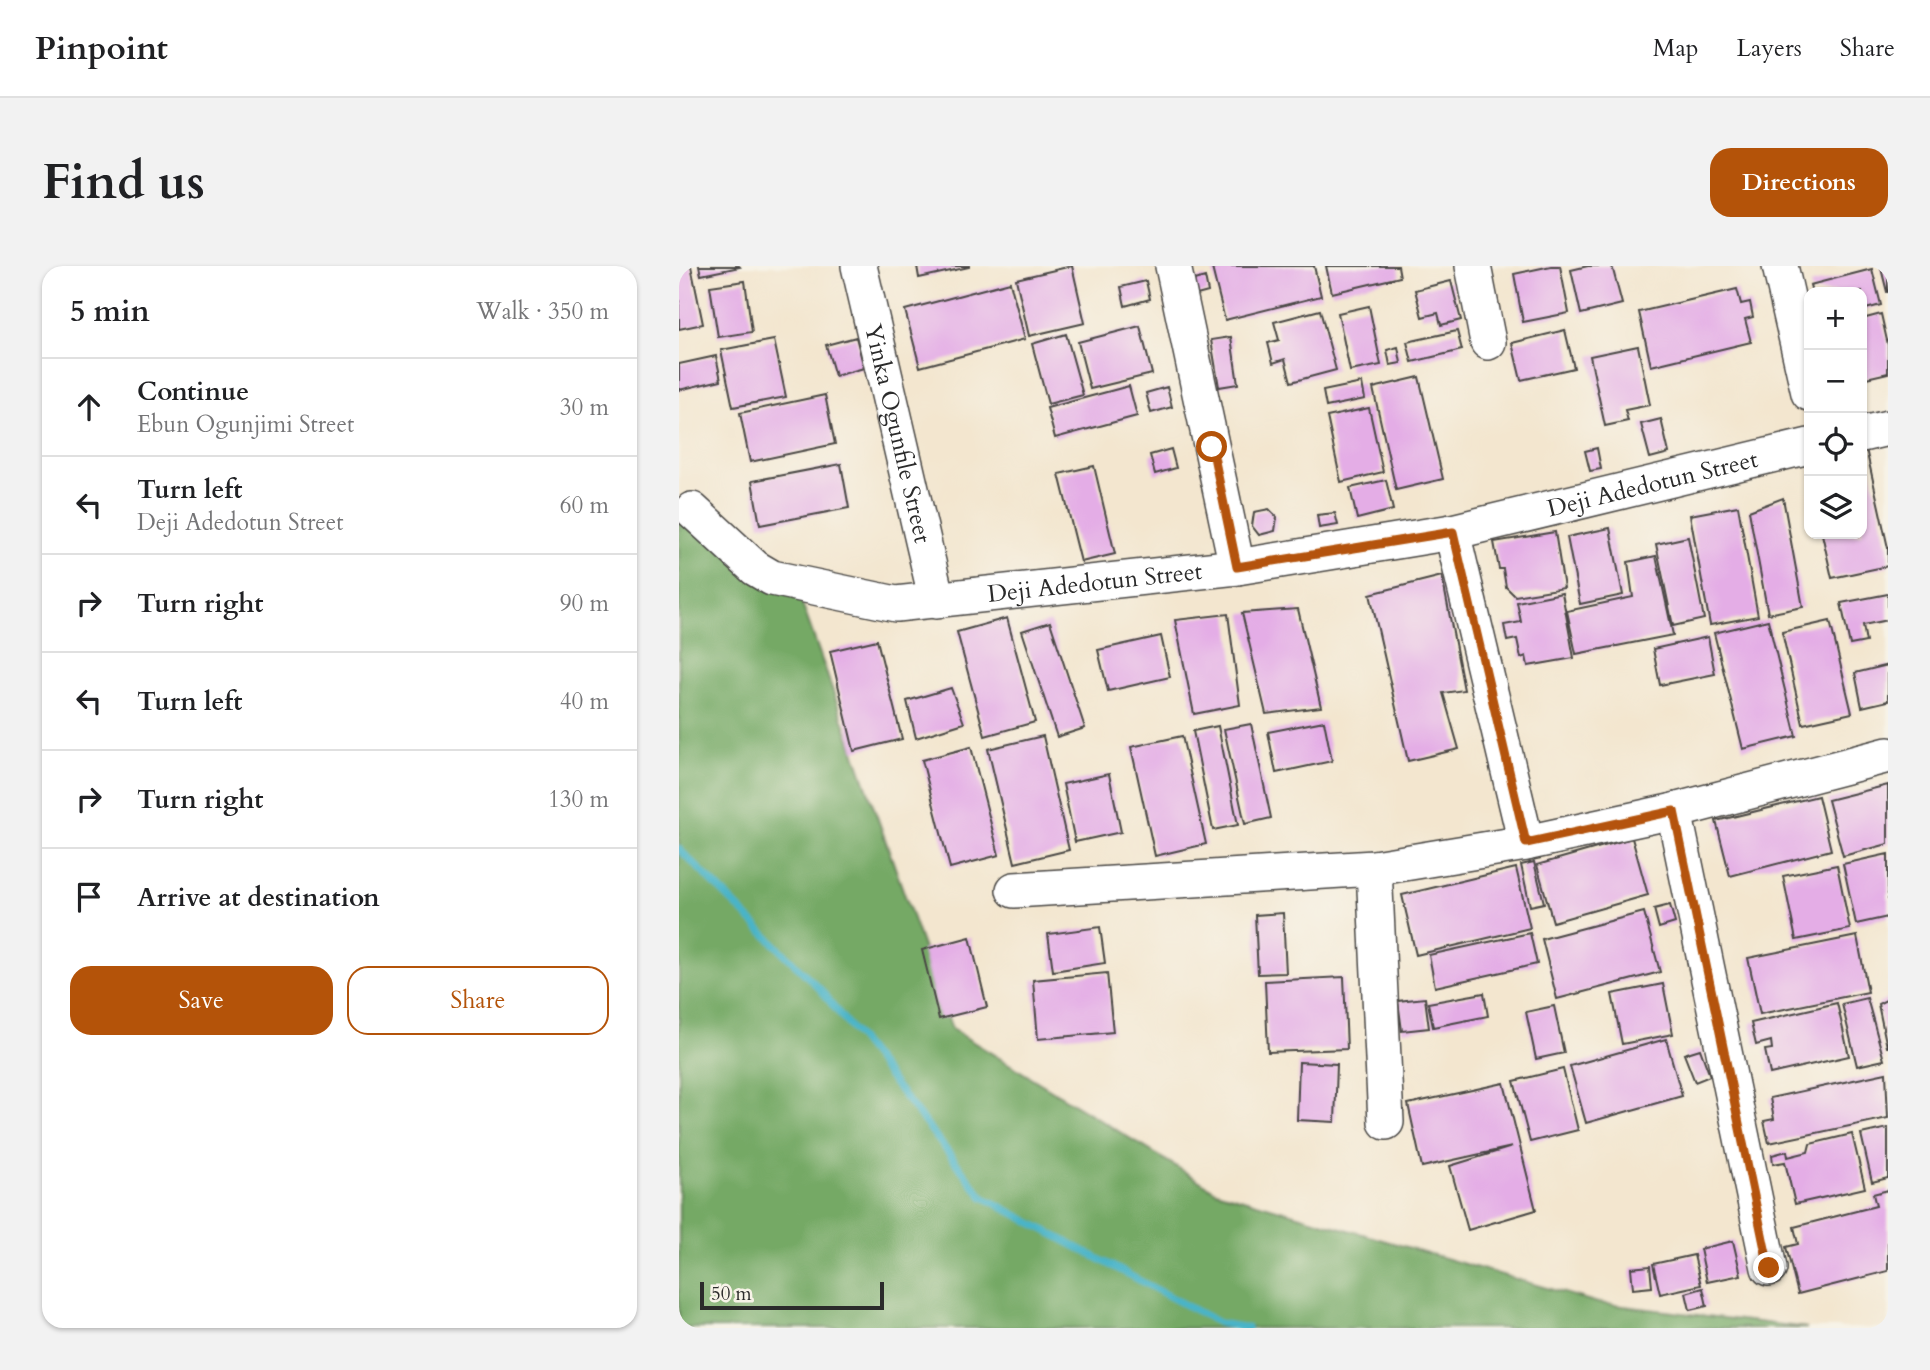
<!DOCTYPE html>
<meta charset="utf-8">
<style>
:root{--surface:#fff;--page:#f2f2f2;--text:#202124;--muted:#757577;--line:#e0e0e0;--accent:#b45309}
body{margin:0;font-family:Cardo,serif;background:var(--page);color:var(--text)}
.controls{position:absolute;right:21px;top:21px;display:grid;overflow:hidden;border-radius:14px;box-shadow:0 2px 5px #0004}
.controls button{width:63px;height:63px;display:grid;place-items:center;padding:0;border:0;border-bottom:2px solid var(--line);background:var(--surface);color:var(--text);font:35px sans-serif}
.scale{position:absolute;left:21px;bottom:18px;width:184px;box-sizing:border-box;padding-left:7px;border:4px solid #2b2b2b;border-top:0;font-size:19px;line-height:24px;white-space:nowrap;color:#2b2b2b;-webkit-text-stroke:5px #f7f3e8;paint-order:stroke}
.stop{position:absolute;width:21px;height:21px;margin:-16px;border:5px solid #b45309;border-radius:50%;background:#fff}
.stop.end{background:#b45309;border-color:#fff;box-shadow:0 2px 7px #0008}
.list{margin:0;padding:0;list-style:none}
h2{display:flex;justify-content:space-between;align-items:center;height:91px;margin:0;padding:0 28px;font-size:30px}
h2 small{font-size:23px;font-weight:400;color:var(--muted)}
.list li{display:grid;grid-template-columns:46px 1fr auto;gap:21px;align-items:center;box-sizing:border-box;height:98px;padding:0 28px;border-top:2px solid var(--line)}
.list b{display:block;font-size:26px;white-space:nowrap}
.list p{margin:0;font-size:23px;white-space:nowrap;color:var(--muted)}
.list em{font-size:23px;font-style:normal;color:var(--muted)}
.actions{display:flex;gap:14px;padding:21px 28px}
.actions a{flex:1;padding:16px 0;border:2px solid var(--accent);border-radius:21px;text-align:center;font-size:24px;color:var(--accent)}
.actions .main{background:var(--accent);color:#fff}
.icon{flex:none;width:38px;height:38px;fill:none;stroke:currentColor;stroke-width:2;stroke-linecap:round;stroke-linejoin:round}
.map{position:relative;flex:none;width:1209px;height:1062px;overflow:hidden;border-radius:21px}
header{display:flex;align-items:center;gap:42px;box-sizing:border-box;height:98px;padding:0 35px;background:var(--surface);border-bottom:2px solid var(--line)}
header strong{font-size:33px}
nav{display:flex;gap:38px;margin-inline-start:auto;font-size:24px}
.intro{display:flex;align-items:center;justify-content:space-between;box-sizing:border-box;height:168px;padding:0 42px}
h1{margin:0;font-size:49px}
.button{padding:18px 32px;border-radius:21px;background:var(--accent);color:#fff;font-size:24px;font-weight:700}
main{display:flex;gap:42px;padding:0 42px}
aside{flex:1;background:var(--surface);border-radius:21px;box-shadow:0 2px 5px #0004}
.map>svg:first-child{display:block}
.forest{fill:#75a965;stroke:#506a48;stroke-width:2}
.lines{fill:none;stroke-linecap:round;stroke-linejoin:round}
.stream{stroke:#4ab4c8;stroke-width:7}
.building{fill:#e4ade6}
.minor-casing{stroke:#494744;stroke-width:38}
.minor{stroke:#fff;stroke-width:35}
.route{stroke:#b45309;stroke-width:9}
.labels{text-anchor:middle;stroke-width:5;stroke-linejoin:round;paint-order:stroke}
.street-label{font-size:24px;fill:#2b2b2b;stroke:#f7f3e8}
</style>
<header>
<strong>Pinpoint</strong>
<nav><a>Map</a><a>Layers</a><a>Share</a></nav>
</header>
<div class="intro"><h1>Find us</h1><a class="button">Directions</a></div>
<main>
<aside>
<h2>5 min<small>Walk · 350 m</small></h2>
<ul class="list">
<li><svg class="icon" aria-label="ahead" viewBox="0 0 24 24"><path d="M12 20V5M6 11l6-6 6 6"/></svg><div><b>Continue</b><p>Ebun Ogunjimi Street</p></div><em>30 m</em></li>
<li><svg class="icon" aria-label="left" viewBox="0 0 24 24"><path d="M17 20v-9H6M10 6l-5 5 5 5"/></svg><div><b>Turn left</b><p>Deji Adedotun Street</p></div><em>60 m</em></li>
<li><svg class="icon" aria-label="right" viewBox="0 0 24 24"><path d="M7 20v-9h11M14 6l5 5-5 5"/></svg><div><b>Turn right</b></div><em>90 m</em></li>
<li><svg class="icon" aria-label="left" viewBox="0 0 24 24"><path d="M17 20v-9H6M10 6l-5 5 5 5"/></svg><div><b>Turn left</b></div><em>40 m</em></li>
<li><svg class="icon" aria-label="right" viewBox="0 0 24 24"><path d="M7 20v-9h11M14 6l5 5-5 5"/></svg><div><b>Turn right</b></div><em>130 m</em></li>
<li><svg class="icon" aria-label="arrive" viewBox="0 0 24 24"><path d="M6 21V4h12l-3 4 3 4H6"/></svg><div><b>Arrive at destination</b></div></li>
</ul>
<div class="actions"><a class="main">Save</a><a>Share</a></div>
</aside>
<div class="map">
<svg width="1209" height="1062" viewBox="0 0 1209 1062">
<rect width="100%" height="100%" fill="#f7f3e8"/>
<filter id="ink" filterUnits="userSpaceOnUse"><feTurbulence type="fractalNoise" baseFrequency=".0143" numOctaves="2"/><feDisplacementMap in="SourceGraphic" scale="14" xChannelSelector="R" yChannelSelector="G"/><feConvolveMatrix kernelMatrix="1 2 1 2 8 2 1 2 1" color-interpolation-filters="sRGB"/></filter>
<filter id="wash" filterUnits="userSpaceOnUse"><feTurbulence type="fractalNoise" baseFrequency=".00686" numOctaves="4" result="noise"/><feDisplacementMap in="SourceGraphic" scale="28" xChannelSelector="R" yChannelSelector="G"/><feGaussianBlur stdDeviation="1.57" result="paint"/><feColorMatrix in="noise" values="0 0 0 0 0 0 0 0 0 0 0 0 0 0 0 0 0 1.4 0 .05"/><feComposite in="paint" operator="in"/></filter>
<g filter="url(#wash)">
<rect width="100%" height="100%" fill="#f3e6cf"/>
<!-- forest -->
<path class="forest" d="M0 247 119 326 273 763 537 925 919 1037 1128 1062H0Z"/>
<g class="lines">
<!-- stream -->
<path class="stream" d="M0 583 141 723 304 931 540 1057 568 1062"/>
</g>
<g id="blocks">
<!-- building -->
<path class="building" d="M0 0H12L24 58 0 63Z
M20 0H60L61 1 22 9Z
M238 0H290V1L240 12Z
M393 0 406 57 350 70 337 13Z
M541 0H635L642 30 546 54 533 2Z
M647 0H719L721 11 653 27Z
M872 0H881L890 47 844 56 835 8Z
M909 0H933L943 38 902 48 892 4Z
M1209 1V26H1208L1202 2Z
M1193 3 1202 39 1183 44V26H1133L1131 19Z
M526 11 529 26 518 29 515 14Z
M66 15 73 66 39 71 31 20Z
M467 15 471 33 446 40 442 21Z
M772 15 782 54 762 59 759 47 743 51 736 24Z
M331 16 346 73 241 101 226 44Z
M1058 23 1062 38 1071 36 1074 51 1066 53 1072 76 972 100 960 46Z
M690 40 702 99 671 105 659 47Z
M641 44 657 104 612 116 606 93 594 97 589 77 600 74 595 56Z
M1202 48 1209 79V107L1183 113V53Z
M461 60 473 108 411 123 399 76Z
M886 64 895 102 842 114 833 77Z
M778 65 783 84 733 96 728 76Z
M387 68 404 129 369 138 353 78Z
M177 71 185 102 156 110 147 79Z
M552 71 559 118 540 121 532 74Z
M95 74 107 131 54 141 42 84Z
M959 80 971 139 946 144 949 155 926 160 911 90Z
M719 81 722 97 711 99 708 84Z
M37 90 42 114 0 124V98Z
M740 111 764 213 717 224 694 122Z
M683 117 686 133 647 141 644 125Z
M450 120 458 150 376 172 368 142Z
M488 121 493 141 472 147 467 127Z
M146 129 156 178 71 196 61 147Z
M690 142 704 206 662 216 648 151Z
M982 153 990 187 971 192 962 158Z
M918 182 922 203 911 205 906 185Z
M492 183 497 202 476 208 471 189Z
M1187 183 1209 282V300L1153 312 1143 268H1183V184Z
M162 198 170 242 81 259 73 215Z
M415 200 436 288 402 296 380 208Z
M707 214 714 244 678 253 671 222Z
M1104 232 1124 341 1089 348 1070 245Z
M1059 240 1079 350 1031 359 1011 249Z
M590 243 598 251 596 265 580 269 573 260 575 246Z
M656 247 659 259 640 262 638 249Z
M931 262 944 329 901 338 888 271Z
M876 266 885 322 836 330 827 321 824 303H820L815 276Z
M1009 271 1025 353 994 360 977 278Z
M977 290 994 369 897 388 888 345 954 331 949 296Z
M763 310 785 424 764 427 780 483 729 495 691 328Z
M883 327 895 392 849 400 847 390 842 392 838 373 828 375 825 359 842 356 838 336Z
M1209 328V354L1184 359 1187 376 1171 379 1162 337Z
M619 343 642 441 587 448 563 347Z
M549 348 561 439 515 448 496 354Z
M328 352 356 456 306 470 278 366Z
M1089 354 1117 470 1064 483 1035 367Z
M1151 355 1173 447 1124 458 1103 366Z
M371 356 406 462 378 471 343 365Z
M482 370 491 411 429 425 419 384Z
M1029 371 1036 408 981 419 974 383Z
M198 374 223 473 175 485 151 385Z
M1209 399V435L1183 441 1176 407Z
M272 422 285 457 237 472 228 435Z
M645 455 653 495 597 507 589 466Z
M572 458 592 552 566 558 545 463Z
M539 460 559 559 534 564 514 465Z
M364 470 390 584 336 597 309 483Z
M503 470 527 578 476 590 452 481Z
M292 481 320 589 271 602 243 494Z
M430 508 442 566 396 576 384 518Z
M1209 519V578L1164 590 1149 534Z
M1139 530 1152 584 1051 610 1037 555Z
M953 572 969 629 874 656 858 599Z
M1209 588V651L1177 658 1164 598Z
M855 596 865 637 851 640 842 599Z
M1158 599 1171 663 1117 674 1104 610Z
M837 602 851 662 737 689 723 629Z
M991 639 996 657 980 662 975 643Z
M965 646 981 706 878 733 863 673Z
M604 647 607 707 579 708 576 649Z
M421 661 426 697 374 705 369 668Z
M851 667 858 698 756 721 750 689Z
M1178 670 1189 726 1081 748 1069 692Z
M291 671 308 741 260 753 243 684Z
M428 707 434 766 359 773 354 714Z
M665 711 668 783 589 786 586 715Z
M984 718 994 768 943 778 933 728Z
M805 727 809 750 754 761 749 737Z
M746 732 750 762 723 765 719 735Z
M1188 732 1205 794 1178 800 1163 738Z
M1209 733V781H1208L1199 738Z
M1158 737 1170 790 1091 808 1086 784 1093 783 1092 775 1077 779 1072 757Z
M875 740 885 787 857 793 847 746Z
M987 773 1003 830 907 857 891 800Z
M1021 783 1031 810 1016 816 1005 788Z
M620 796 658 798 656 856 618 854Z
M884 803 899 864 851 876 835 815Z
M1207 807 1209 852 1090 877 1085 855 1095 853 1091 832Z
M825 817 857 944 789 964 771 900 833 881 743 901 729 838Z
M1209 862V912L1193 916 1182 868Z
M1173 868 1186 922 1116 938 1106 896 1094 898 1093 889 1108 885 1109 891 1129 886 1131 878Z
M1209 924V1005L1119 1028 1107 981 1119 978 1115 961 1197 940 1194 928Z
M1054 975 1062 1009 1028 1016 1021 983Z
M1015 989 1022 1019 981 1028 974 998Z
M971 1000 973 1021 954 1023 952 1002Z
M1024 1022 1028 1040 1011 1044 1007 1027Z"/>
</g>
</g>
<g filter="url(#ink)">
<use href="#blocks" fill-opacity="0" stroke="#494744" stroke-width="2"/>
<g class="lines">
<defs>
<g id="minor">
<path id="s1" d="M180 0 258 335"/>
<path d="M494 0 558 301"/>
<path d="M794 0 809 76"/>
<path d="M1101 0 1130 127"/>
<path d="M1183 168 1209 162"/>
<path id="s2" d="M13 244 76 302 93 312 217 338 558 301 773 266 1130 180"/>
<path d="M773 266 847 577"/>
<path d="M995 545 1090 1002"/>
<path d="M695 602 707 856"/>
<path d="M335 624 695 602 847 577 995 545 1209 489"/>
</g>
</defs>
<!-- minor casing -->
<use href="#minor" class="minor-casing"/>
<!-- minor -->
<use href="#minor" class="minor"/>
</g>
</g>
<g class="lines" filter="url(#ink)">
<!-- route -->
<path class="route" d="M533 181 558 301 774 266 847 577 995 545 1090 1002"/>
</g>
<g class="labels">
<!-- street labels -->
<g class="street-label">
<text dy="8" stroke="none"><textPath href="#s1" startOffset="172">Yinka Ogunfile Street</textPath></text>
<text dy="8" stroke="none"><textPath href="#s2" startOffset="999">Deji Adedotun Street</textPath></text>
<text dy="8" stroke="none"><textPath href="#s2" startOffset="432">Deji Adedotun Street</textPath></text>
</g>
</g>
</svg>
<div class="controls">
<button>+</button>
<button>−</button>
<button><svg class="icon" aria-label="locate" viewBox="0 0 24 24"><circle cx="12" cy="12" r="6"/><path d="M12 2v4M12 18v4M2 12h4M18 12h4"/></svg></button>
<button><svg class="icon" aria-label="layers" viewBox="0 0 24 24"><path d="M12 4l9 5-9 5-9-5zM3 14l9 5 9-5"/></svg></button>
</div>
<div class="scale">50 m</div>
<div class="stop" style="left:533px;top:181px"></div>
<div class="stop end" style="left:1090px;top:1002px"></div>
</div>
</main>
